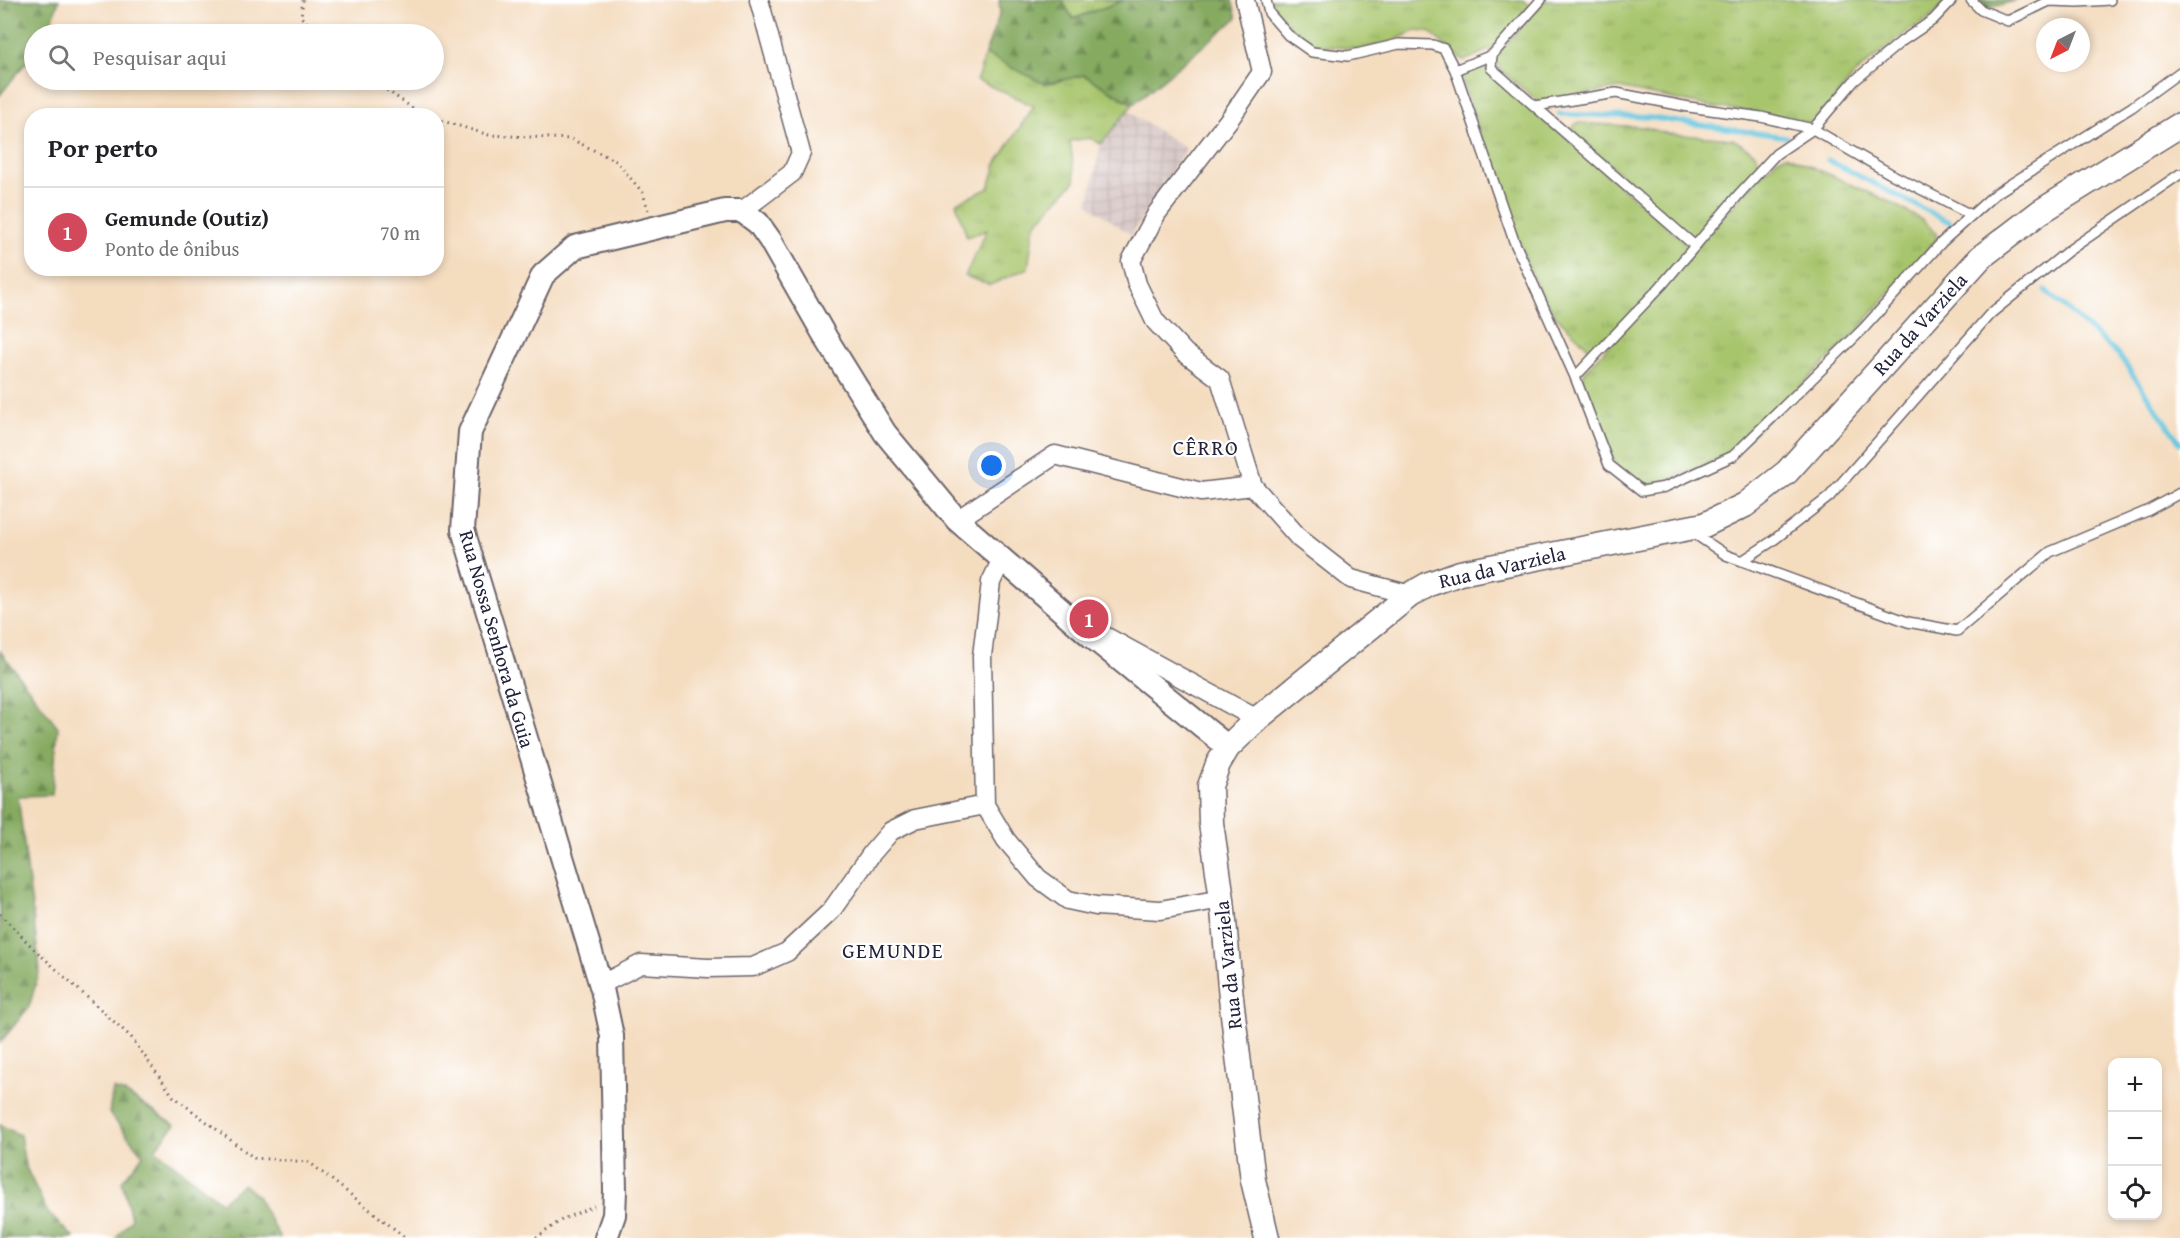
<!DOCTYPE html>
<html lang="pt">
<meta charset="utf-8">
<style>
:root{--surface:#fff;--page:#f2f2f2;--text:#202124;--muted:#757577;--line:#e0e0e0;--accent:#d1495b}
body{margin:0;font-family:"Gentium Book Plus",serif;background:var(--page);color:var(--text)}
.controls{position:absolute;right:18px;bottom:18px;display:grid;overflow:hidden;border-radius:12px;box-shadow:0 3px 9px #0003}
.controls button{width:54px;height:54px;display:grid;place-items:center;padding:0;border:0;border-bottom:2px solid var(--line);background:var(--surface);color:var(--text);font:30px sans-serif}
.compass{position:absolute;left:2036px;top:18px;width:54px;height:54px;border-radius:50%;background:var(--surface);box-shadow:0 3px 9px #0003;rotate:222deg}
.you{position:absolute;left:992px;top:466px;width:21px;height:21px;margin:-15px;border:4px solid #fff;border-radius:50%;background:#1a73e8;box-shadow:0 0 0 9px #1a73e833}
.badge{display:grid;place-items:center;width:39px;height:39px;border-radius:50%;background:var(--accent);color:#fff;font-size:20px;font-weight:700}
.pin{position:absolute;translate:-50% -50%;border:3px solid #fff;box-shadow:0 2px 6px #0006}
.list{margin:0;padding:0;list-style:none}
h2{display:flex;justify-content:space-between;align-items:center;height:78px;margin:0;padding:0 24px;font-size:26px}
h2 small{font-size:20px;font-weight:400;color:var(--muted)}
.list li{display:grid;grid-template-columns:39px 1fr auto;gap:18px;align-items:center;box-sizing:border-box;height:90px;padding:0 24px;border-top:2px solid var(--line)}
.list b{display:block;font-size:22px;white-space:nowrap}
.list p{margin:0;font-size:20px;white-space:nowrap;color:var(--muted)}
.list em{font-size:20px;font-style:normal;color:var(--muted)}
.icon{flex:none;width:33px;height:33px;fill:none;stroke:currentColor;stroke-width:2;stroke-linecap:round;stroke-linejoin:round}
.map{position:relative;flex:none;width:2180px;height:1238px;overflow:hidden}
.search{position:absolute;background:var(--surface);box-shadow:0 3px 9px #0003;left:24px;top:24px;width:420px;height:66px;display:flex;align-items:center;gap:15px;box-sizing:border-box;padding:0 21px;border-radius:33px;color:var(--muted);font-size:22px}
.panel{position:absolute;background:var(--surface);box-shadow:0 3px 9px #0003;left:24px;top:108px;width:420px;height:168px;border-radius:24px}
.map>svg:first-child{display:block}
.industrial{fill:url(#industrial-grid)}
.grass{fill:url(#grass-tufts);stroke:#647454;stroke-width:1.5}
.forest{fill:url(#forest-firs);stroke:#54664e;stroke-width:1.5}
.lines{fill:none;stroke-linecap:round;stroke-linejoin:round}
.stream{stroke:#5fc3dd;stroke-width:5}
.service-casing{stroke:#6c6369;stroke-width:12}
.minor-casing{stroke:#6c6369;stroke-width:21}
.tertiary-casing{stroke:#6c6369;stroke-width:26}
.secondary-casing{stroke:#6c6369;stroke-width:27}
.path{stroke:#6c6369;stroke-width:3;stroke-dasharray:1.5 4.5;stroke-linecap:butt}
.service{stroke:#fff;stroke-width:9}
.minor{stroke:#fff;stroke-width:18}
.tertiary{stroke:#fff;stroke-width:22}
.secondary{stroke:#fff;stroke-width:24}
.labels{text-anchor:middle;stroke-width:4.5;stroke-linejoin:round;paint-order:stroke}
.street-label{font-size:20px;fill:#22223b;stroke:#fff}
.neighbourhood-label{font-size:21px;letter-spacing:1.5px;fill:#22223b;stroke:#fff}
</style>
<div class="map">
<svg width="2180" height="1238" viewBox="0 0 2180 1238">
<defs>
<pattern id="industrial-grid" width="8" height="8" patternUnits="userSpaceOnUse" patternTransform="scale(1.5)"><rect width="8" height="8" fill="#d1bfbd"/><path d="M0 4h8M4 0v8" fill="none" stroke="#b3a4a3"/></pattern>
<pattern id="grass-tufts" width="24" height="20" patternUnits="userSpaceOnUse" patternTransform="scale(1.5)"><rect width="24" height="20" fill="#a7c56c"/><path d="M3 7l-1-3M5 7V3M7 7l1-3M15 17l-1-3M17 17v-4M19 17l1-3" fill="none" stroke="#8fa95e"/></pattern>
<pattern id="forest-firs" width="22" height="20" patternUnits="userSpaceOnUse" patternTransform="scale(1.5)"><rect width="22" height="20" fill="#85aa60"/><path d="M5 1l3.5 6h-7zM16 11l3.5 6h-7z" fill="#6c8a50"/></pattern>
</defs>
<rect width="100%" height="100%" fill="#fff"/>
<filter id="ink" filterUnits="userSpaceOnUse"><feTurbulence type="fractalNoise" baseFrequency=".0167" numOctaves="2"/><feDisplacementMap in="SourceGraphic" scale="12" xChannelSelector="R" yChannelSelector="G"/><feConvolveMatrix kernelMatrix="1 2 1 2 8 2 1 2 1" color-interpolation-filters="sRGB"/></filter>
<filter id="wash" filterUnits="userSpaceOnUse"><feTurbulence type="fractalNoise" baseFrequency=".008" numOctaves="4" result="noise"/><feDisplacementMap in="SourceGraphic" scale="24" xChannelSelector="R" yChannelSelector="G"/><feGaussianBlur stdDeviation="1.35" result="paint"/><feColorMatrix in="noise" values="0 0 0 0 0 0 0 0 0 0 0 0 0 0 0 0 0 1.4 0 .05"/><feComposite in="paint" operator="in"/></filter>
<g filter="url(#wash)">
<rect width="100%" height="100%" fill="#f4dcbf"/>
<!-- industrial -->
<path class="industrial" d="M1128 111 1186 149 1131 235 1088 204 1101 144Z"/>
<!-- grass -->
<path class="grass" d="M1062 0H1124L1072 19Z
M1270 0H1523L1530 6 1496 47 1464 61 1428 31 1416 30 1392 42 1360 49 1313 45 1291 28 1272 7Z
M1545 0H1948L1930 18 1908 31 1857 72 1814 122 1809 123 1774 115 1713 107 1619 88 1539 102 1503 72 1495 61 1498 54Z
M985 54 1045 84 1084 75 1133 104 1101 144 1090 138 1070 141 1075 181 1034 225 1028 268 990 285 965 276 987 230 967 237 956 203 989 188 996 164 1034 106 977 80Z
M1480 62 1690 247 1649 295 1593 352 1556 316 1539 291 1513 230 1460 74Z
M1577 123 1644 127 1669 134 1733 139 1755 153 1761 165 1694 240 1584 142 1572 128Z
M1786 155 1892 203 1922 220 1936 233V240L1854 334 1735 451 1670 481 1644 486 1617 468 1585 396 1581 380 1585 372 1746 191 1778 158Z"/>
<!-- forest -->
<path class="forest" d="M0 0H59L47 34H34V52L0 95Z
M999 0H1062L1073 19 1124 0H1232L1237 18 1133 104 1084 75 1045 84 985 54 1000 13Z
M1978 0H2017L1987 9Z
M0 651 58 727 52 795 18 796 40 970 29 1007 0 1043Z
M113 1089 125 1093 175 1125 155 1149 221 1202 243 1184 257 1196 280 1238H116L131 1219 122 1181 143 1155 109 1113Z
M0 1125 20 1135 25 1165 48 1213 74 1238H0Z"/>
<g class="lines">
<!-- stream -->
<path class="stream" d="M1559 114 1645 117 1787 137
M1828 160 1951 223
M2045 290 2119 355 2180 443"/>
</g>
</g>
<g filter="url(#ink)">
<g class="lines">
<defs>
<path id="service" d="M1266 0 1269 13 1288 35 1312 52 1348 56 1399 44 1433 45 1444 49 1455 70 1514 241 1575 377 1609 465 1642 491 1665 487 1733 456 1863 329 1942 242 1995 194 2132 107 2180 72
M1541 0 1492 55 1491 68 1695 246
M1971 0 1981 10 2008 21 2049 1 2078 2 2110 0
M1455 70 1492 55
M1535 106 1616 93 1689 107 1761 117 1813 129 1891 174 1971 215
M1575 377 1661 286 1740 193 1776 154 1813 129 1854 81 1902 41 1933 20 1952 0
M1692 532 1726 555 1908 622 1957 631 2050 552 2147 511 2180 493
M1742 561 1771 542 1829 497 1990 314 2068 251 2180 174"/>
<path id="minor" d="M1245 0 1262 72 1231 117 1157 213 1131 261 1137 284 1155 321 1185 353 1220 379 1253 486 1300 539 1351 579 1410 595
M742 211 792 173 801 153 759 0
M957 520 1055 455 1201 492 1253 486
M1002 559 991 582 982 656 985 805 1006 840 1038 878 1068 900 1096 906 1160 910 1222 899
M1094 637 1101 634 1257 719
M600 985 641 964 708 968 753 967 787 952 831 911 872 853 891 831 915 819 985 805"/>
<path id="tertiary" d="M606 1238 614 1215 615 1191 612 1036 602 989 463 530 470 432 543 275 575 247 725 211H742L758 223 770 240 826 338 885 433 957 520 1092 637 1228 747"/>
<path id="secondary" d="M1267 1238 1253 1180 1231 998 1222 899 1211 823 1210 786 1218 764 1228 747 1257 719 1410 595 1429 584 1460 573 1704 525 1745 505 1787 472 1981 257 2040 212 2180 125"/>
</defs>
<!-- service casing -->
<use href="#service" class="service-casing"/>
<!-- minor casing -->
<use href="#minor" class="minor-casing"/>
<!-- tertiary casing -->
<use href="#tertiary" class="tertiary-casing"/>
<!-- secondary casing -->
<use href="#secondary" class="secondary-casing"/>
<!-- path -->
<path class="path" d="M303 0 301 17 318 34
M372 80 424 116
M436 119 489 135 571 139 616 161 643 193 648 210
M0 914 34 949 131 1037 173 1096 254 1158 309 1162 406 1238
M536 1238 563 1219 594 1206"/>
<!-- service -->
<use href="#service" class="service"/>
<!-- minor -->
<use href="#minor" class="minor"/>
<!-- tertiary -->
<use href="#tertiary" class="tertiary"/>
<!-- secondary -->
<use href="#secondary" class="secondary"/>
</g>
</g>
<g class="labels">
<!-- street labels -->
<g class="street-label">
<text transform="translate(1920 324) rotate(-48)" y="7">Rua da Varziela</text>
<text transform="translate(1502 567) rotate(-13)" y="7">Rua da Varziela</text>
<text transform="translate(497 639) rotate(74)" y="7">Rua Nossa Senhora da Guia</text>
<text transform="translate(1228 965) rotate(-96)" y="7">Rua da Varziela</text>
</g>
<!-- neighbourhood labels -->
<g class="neighbourhood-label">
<text x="1206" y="455">CÊRRO</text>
<text x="893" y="958">GEMUNDE</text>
</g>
</g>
</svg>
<div class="controls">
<button>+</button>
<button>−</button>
<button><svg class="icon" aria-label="locate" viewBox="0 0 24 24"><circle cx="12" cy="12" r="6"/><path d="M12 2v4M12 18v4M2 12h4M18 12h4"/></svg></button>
</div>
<svg class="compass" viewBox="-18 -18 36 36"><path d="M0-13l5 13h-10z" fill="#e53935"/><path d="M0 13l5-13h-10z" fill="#757577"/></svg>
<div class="you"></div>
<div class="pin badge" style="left:1089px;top:619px">1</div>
<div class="search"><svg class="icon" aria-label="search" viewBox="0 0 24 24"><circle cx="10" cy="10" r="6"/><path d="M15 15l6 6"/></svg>Pesquisar aqui</div>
<section class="panel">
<h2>Por perto<small></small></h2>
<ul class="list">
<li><span class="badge">1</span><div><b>Gemunde (Outiz)</b><p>Ponto de ônibus</p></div><em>70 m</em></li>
</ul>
</section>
</div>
